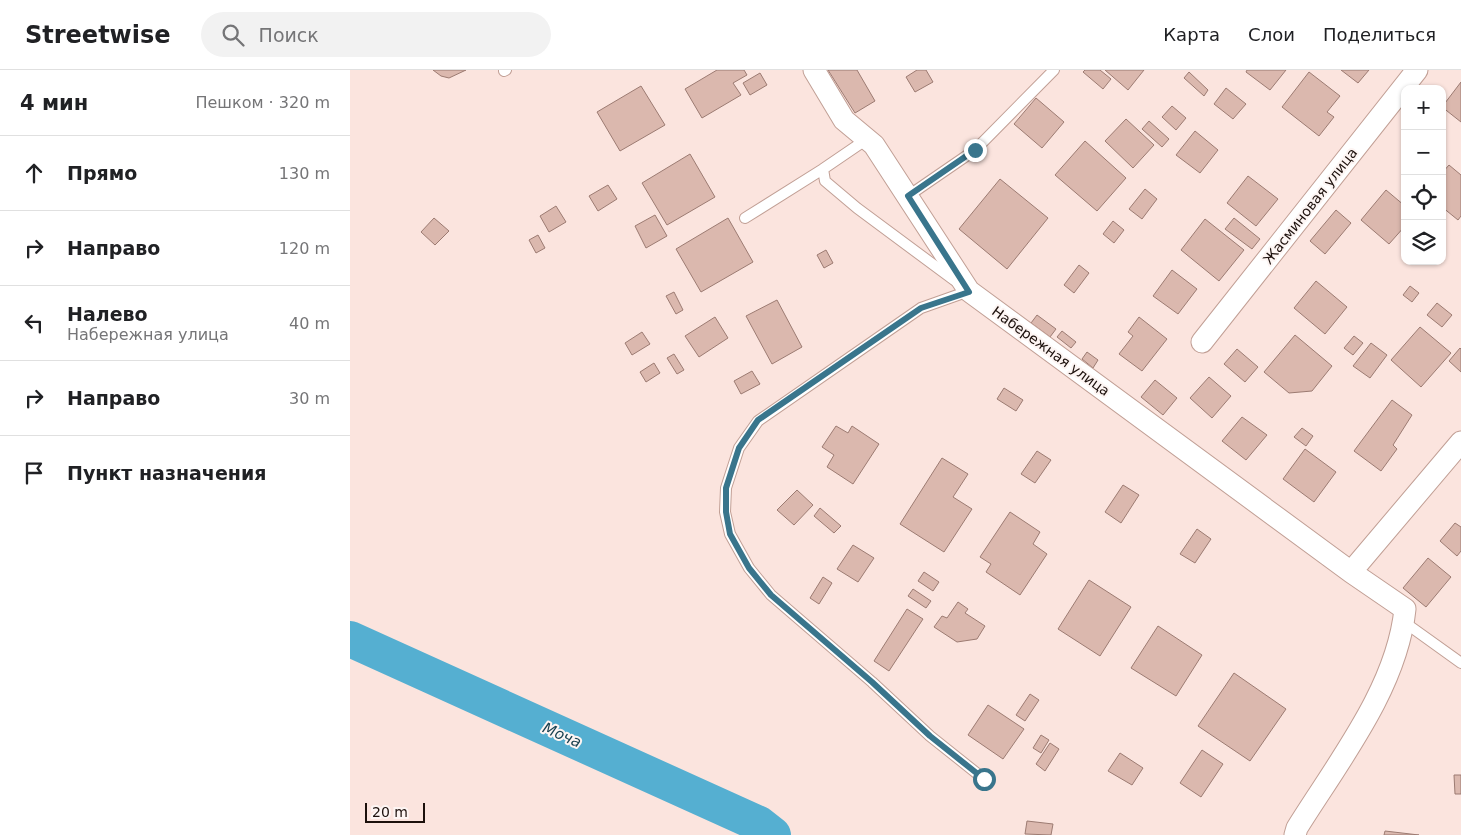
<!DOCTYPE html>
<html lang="ru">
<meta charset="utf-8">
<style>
:root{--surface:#fff;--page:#f2f2f2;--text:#202124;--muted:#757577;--line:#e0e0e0}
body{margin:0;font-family:"DejaVu Sans",sans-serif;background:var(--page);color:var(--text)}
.controls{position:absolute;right:15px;top:15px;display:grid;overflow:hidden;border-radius:10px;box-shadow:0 1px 4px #0004}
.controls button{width:45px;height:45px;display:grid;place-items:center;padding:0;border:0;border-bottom:1px solid var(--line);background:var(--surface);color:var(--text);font:25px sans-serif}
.scale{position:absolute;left:15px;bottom:12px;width:60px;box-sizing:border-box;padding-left:5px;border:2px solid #1c100c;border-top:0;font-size:14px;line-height:18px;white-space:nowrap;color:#1c100c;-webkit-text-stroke:4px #fdf5f3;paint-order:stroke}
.stop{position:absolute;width:15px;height:15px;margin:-11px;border:4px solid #39758c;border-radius:50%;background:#fff}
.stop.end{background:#39758c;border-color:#fff;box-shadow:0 1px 5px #0008}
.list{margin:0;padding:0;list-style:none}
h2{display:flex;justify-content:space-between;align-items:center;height:65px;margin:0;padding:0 20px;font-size:21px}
h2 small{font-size:16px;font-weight:400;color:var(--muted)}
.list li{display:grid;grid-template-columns:32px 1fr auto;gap:15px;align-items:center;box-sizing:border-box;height:75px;padding:0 20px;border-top:1px solid var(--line)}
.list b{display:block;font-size:19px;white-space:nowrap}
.list p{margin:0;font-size:16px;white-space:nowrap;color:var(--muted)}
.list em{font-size:16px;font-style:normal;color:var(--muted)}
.icon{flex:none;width:28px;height:28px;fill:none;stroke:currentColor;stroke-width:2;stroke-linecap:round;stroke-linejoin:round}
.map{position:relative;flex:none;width:1111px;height:765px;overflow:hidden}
header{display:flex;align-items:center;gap:30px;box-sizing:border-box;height:70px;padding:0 25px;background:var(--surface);border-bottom:1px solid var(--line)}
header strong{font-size:24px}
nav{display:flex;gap:28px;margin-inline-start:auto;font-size:18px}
.search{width:350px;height:45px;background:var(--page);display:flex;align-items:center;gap:12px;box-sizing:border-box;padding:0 18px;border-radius:28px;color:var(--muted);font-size:19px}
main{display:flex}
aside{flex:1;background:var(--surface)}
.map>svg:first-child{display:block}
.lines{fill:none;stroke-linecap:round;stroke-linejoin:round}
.river{stroke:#55afd1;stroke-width:36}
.building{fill:#dbb8ae;stroke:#9c7b72}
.lane-casing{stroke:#c19f95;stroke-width:12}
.street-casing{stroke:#c19f95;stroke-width:23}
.lane{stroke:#fff;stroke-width:10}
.street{stroke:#fff;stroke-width:21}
.route{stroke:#39758c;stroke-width:6}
.labels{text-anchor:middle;stroke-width:4;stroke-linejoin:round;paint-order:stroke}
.street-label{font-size:14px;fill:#1c100c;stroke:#fdf5f3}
.water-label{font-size:15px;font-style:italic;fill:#1a4251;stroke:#fdf5f3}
</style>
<header>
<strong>Streetwise</strong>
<div class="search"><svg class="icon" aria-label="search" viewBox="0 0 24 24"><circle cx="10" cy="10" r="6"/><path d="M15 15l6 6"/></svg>Поиск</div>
<nav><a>Карта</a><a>Слои</a><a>Поделиться</a></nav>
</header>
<main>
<aside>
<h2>4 мин<small>Пешком · 320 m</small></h2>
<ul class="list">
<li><svg class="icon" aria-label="ahead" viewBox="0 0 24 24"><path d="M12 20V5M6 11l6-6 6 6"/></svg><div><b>Прямо</b></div><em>130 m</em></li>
<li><svg class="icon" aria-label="right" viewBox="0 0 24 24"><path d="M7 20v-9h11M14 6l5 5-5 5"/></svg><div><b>Направо</b></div><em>120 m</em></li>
<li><svg class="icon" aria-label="left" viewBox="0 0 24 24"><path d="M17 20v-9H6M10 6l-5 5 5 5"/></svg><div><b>Налево</b><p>Набережная улица</p></div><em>40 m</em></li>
<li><svg class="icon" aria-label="right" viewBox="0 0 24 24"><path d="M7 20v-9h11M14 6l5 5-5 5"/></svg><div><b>Направо</b></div><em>30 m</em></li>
<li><svg class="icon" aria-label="arrive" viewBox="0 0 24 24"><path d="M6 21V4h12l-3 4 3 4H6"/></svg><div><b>Пункт назначения</b></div></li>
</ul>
</aside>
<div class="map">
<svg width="1111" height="765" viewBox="0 0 1111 765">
<rect width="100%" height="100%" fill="#fbe4de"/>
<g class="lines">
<!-- river -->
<path class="river" d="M0 569 409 754 423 765"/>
</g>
<!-- building -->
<path class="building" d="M83 0H116L99 8 91 6Z
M367 0H394L397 5 383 13 391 25 352 48 335 19Z
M478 0H507L525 31 505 43Z
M567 0H576L583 12 565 22 556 7Z
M735 0H750L761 9 753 19 733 2Z
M755 0H794L778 20Z
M897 0H936L920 20 896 2Z
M991 0H1019L1008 13Z
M839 2 858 20 854 26 834 8Z
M959 2 990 26 977 42 984 47 969 66 932 37Z
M410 3 417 15 400 25 393 13Z
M1111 12V52L1092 37Z
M291 16 315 55 270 81 247 42Z
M876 18 896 34 883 49 864 34Z
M686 28 714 52 692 78 664 54Z
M822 36 836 48 826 60 812 47Z
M776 49 804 75 783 98 755 71Z
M799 51 819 69 812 77 792 59Z
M845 61 868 80 850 103 826 85Z
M735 71 776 108 747 141 705 105Z
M340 84 365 127 317 155 292 113Z
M1099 95 1111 105V146L1108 150 1092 137V103Z
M898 106 928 129 906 156 877 133Z
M650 109 698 148 657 199 609 159Z
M258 115 267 129 248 141 239 126Z
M795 119 807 129 792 149 779 139Z
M1036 120 1055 136V156L1039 174 1011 150Z
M206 136 216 152 199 162 190 146Z
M986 140 1001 153 975 184 960 171Z
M305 145 317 166 296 178 285 156Z
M84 148 99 161 85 175 71 162Z
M378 148 403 192 351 222 326 179Z
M884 148 910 169 902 179 875 159Z
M855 149 894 180 869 211 831 180Z
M763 151 774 160 764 173 753 164Z
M188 165 195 178 186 183 179 170Z
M476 180 483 193 474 198 467 185Z
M729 195 739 203 724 223 714 215Z
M822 200 847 219 828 244 803 226Z
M966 211 997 237 975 264 944 238Z
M1060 216 1069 223 1062 232 1053 225Z
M324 222 333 240 326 244 316 226Z
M427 230 452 277 422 294 396 246Z
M1087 233 1102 245 1092 257 1077 245Z
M687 245 706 259 700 267 681 253Z
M365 247 378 268 349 287 335 266Z
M789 247 817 269 792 301 769 284 783 266 778 262Z
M1070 257 1101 283 1071 317 1041 290Z
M712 261 726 272 721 278 707 267Z
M292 262 300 274 282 285 275 273Z
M945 265 982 296 962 321 939 323 914 302Z
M1004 266 1013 273 1003 285 994 278Z
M1021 273 1037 285 1020 308 1003 296Z
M1110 278 1111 279V302L1099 291Z
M887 279 908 297 895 312 874 294Z
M737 282 748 290 743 298 732 289Z
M324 284 334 300 327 304 317 288Z
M304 293 310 303 296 312 290 302Z
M402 301 410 314 391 324 384 311Z
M859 307 881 326 862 348 840 328Z
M805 310 827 328 813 345 791 327Z
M654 318 673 330 666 341 647 329Z
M1042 330 1062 345 1043 375 1047 379 1031 401 1004 381Z
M892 347 917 365 896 390 872 371Z
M486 356 498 363 502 356 529 374 503 414 477 397 484 385 472 377Z
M952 358 963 366 956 376 944 367Z
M955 379 986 402 964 432 933 409Z
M687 381 701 390 685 413 671 404Z
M592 388 618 404 603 427 622 439 594 482 550 454Z
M773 415 789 425 771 453 755 442Z
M447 420 463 435 444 455 427 440Z
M470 438 491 456 484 463 464 446Z
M660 442 690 462 683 474 697 484 670 525 636 502 641 494 630 487Z
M1105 453 1111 457V481L1107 486 1090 471Z
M847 459 861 469 845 493 830 484Z
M503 475 524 488 508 512 487 499Z
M1078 488 1101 507 1076 537 1053 518Z
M574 502 589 512 583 521 568 511Z
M473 507 482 513 469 534 460 528Z
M739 510 781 537 750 586 708 559Z
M563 519 581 531 576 538 558 526Z
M608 532 618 539 615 543 635 556 627 569 607 572 584 557 592 546 597 548Z
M557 539 573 549 539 601 524 591Z
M808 556 852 585 826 626 781 598Z
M884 603 936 639 900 691 848 656Z
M680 624 689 630 675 651 666 645Z
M638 635 674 659 653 689 618 665Z
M691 665 699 670 691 683 683 678Z
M700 673 709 679 695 701 686 694Z
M852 680 873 694 851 727 830 713Z
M770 683 793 698 782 715 758 701Z
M1104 705H1111V724H1105Z
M677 751 703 754 701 765 675 764Z
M1035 761 1069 765H1034Z"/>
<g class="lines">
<defs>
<path id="lane" d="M154 1 156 0
M517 69 473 99 475 111 507 138 604 210
M558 126 625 80 704 0
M395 148 473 99
M619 221 571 238 408 351 389 378 376 418 375 442 380 464 399 498 421 525 522 612 580 666 634 709
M1054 552 1111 593"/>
<path id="street" d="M464 0 494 50 524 75 619 221 1001 502 1055 539C1047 618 988 692 947 758L945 765
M852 272 1067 0
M1001 502 1111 372"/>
</defs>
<!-- lane casing -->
<use href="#lane" class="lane-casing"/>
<!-- street casing -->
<use href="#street" class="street-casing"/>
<!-- lane -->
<use href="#lane" class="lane"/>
<!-- street -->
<use href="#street" class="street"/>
</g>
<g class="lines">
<!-- route -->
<path class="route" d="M625 80 558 126 619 222 571 238 408 350 389 378 376 418V442L380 464 399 498 421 525 522 612 580 666 634 709"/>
</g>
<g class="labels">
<!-- street labels -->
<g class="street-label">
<text transform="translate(960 136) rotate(-52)" y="5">Жасминовая улица</text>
<text transform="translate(701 281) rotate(36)" y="5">Набережная улица</text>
</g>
<!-- water labels -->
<g class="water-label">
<text transform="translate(212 665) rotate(24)" y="5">Моча</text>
</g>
</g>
</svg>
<div class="controls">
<button>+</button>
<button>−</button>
<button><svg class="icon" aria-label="locate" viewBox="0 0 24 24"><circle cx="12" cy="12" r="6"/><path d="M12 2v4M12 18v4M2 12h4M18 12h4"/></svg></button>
<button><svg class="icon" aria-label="layers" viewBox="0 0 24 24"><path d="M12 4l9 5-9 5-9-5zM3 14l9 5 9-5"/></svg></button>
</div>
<div class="scale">20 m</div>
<div class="stop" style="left:634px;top:709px"></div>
<div class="stop end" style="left:625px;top:80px"></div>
</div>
</main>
